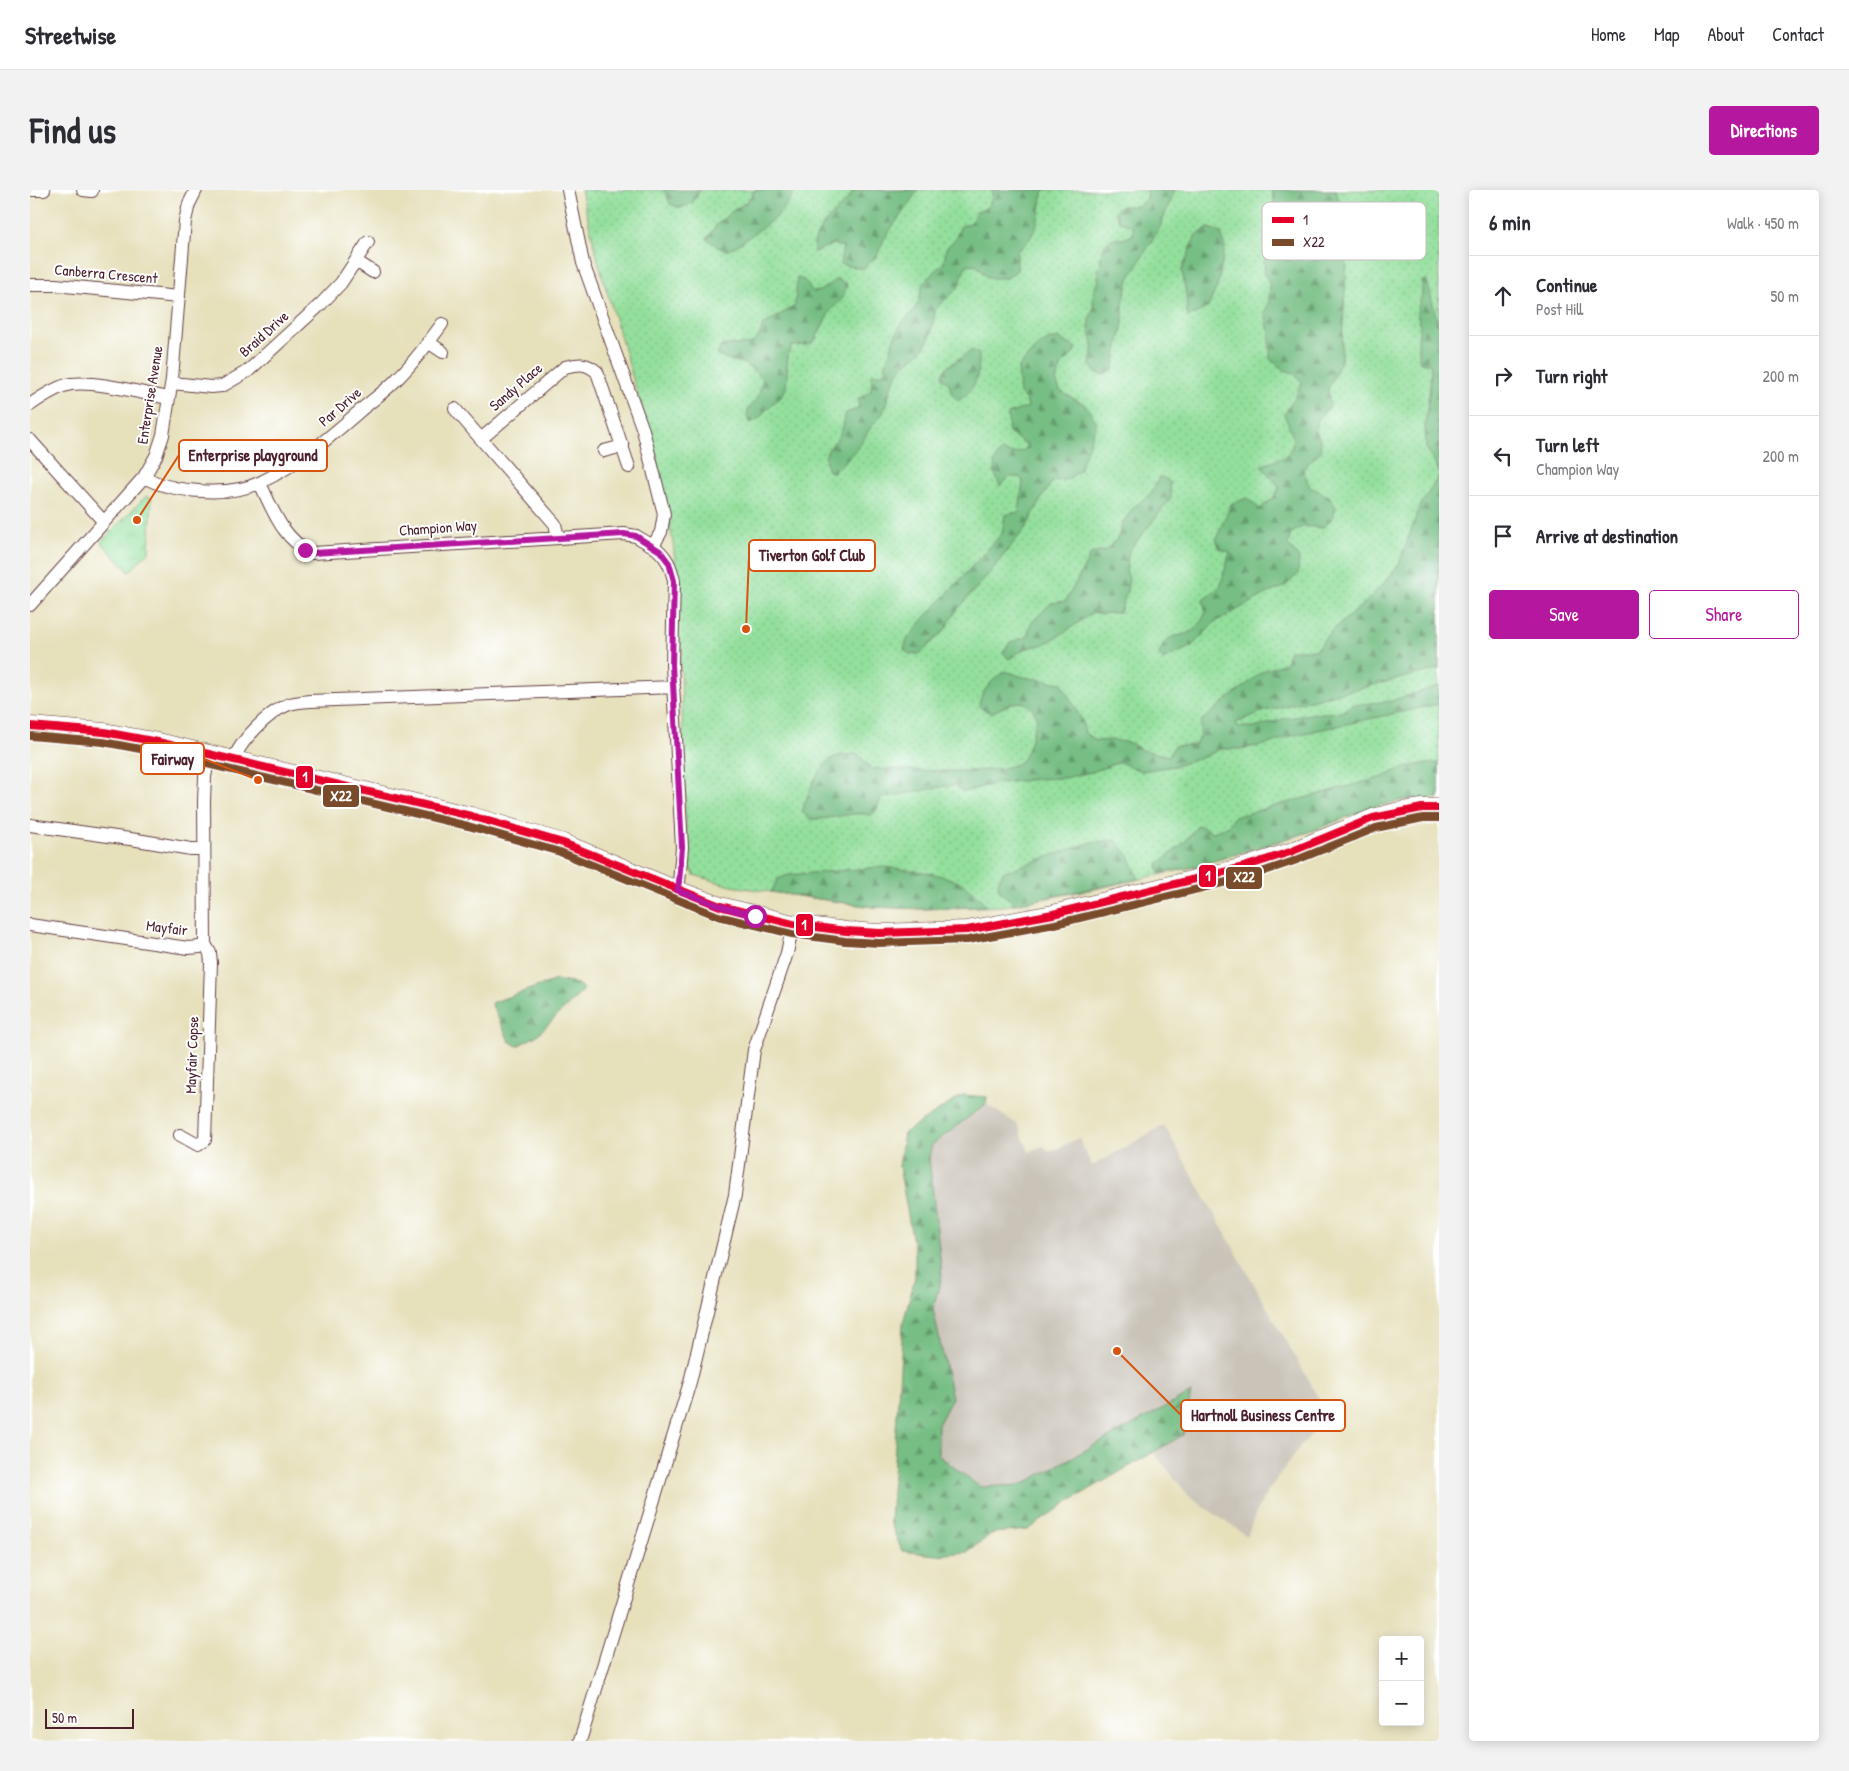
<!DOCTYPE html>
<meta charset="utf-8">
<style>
:root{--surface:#fff;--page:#f2f2f3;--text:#2b2b33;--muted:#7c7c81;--line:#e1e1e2;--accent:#b5179e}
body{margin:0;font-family:"Patrick Hand",sans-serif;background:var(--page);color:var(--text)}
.controls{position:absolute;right:15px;bottom:15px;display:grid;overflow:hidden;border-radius:5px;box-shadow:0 2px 12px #0003}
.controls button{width:45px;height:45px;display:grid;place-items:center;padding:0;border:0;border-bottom:1px solid var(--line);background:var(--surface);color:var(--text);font:25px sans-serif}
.scale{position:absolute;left:15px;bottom:12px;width:89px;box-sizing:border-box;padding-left:5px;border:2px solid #4a1f2b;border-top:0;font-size:14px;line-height:18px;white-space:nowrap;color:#4a1f2b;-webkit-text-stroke:4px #fff;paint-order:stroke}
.stop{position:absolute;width:15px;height:15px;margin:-11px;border:4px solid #b5179e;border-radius:50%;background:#fff}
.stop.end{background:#b5179e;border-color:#fff;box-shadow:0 1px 5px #0008}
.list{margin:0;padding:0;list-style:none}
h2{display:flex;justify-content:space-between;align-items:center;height:65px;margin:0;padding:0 20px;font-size:21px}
h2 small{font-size:16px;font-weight:400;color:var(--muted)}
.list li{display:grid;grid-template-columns:32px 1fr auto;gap:15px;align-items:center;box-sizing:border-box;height:80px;padding:0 20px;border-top:1px solid var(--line)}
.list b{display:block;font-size:19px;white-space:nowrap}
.list p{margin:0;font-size:16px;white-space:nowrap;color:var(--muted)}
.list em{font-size:16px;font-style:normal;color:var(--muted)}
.actions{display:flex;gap:10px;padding:15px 20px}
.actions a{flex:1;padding:11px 0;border:1px solid var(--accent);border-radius:5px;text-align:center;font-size:18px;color:var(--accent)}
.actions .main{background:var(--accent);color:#fff}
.icon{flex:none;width:28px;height:28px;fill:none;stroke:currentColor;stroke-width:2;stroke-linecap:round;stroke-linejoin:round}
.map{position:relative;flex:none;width:1409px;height:1551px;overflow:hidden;border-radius:5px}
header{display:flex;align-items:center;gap:30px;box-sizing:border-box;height:70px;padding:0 25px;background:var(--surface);border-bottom:1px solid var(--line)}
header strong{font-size:24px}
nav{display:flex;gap:28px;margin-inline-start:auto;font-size:18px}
.intro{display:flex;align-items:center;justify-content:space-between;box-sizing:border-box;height:120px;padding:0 30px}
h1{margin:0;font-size:35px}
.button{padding:12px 22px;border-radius:5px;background:var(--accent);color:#fff;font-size:18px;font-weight:700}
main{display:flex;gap:30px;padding:0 30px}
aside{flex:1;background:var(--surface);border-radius:5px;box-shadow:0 2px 12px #0003}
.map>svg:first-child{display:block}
.industrial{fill:#c9c3b8}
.grass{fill:url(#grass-dots);stroke:#6e7f64}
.forest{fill:url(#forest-firs);stroke:#606e58}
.park{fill:url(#park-crowns);stroke:#6e7f64}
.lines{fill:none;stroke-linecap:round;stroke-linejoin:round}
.street-casing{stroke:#613c41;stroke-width:14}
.secondary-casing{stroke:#613c41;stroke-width:19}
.street{stroke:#fff;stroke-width:12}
.secondary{stroke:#fff;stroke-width:18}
.bus-1-casing{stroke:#fff;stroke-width:11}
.bus-2-casing{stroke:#fff;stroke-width:11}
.bus-1{stroke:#e4002b;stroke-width:8}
.bus-2{stroke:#7a4b2a;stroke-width:8}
.route{stroke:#b5179e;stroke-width:6}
.labels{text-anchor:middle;stroke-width:4;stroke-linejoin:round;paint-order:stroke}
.street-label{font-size:15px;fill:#4a1f2b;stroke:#fff}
.key{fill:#fff;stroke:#c9bcbf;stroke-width:1}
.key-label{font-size:14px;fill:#4a1f2b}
.leader{fill:none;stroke:#d8530f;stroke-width:2}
.callout-dot{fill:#d8530f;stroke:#fff;stroke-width:2}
.callout{fill:#fff;stroke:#d8530f;stroke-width:2}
.callout-label{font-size:16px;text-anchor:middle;font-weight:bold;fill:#4a1f2b}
.line-badge{stroke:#fff;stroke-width:2}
.badge-label{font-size:14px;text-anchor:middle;font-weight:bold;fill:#fff}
</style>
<header>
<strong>Streetwise</strong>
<nav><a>Home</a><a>Map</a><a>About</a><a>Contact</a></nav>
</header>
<div class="intro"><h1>Find us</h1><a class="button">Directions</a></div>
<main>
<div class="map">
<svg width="1409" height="1551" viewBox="0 0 1409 1551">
<defs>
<pattern id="grass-dots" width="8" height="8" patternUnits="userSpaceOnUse" patternTransform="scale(1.25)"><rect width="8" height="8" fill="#93df9c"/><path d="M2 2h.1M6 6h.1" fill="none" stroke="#80bf87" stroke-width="1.8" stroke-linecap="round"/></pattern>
<pattern id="forest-firs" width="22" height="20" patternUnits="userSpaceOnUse" patternTransform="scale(1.25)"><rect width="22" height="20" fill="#76be84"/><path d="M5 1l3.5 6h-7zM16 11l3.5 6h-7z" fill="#639a6c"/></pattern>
<pattern id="park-crowns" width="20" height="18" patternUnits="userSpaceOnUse" patternTransform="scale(1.25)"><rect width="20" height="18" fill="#93df9c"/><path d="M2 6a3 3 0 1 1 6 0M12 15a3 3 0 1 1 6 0" fill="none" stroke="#80bf87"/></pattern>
</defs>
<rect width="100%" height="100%" fill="#fff"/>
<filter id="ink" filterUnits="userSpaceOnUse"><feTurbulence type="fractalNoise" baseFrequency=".02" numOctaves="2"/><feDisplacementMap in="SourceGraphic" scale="10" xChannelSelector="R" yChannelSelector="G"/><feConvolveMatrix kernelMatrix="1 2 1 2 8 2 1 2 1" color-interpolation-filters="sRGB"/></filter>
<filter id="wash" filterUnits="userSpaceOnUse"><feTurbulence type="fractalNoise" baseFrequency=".0096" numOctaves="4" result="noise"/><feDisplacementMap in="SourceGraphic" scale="20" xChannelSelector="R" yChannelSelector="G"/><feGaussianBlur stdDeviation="1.12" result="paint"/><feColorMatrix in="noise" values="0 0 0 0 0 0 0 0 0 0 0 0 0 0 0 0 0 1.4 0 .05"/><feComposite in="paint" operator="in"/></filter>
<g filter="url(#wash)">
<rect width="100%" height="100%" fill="#e6e0bb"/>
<!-- industrial -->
<path class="industrial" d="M956 914 988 935 999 962 1013 956 1020 962 1049 948 1062 976 1134 935 1290 1211 1296 1230 1271 1255 1240 1298 1228 1318 1217 1346 1160 1307 1124 1263 1153 1245 1161 1203 991 1295 950 1297 908 1265V1235L922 1208 903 1119 912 1085 899 968 902 956Z"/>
<!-- grass -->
<path class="grass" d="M551 0H1409V608L1374 610 1343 617 1282 641 1164 677 1065 699 974 716 893 719 843 717 701 696 664 685 657 670 651 484 645 429 648 399 643 353 626 266 569 75Z"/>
<!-- forest -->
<path class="forest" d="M634 0H670L663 12 651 18 640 14Z
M725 0H765C761 9 754 18 747 26 742 31 703 59 698 60 691 61 683 53 677 49L687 34 705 19 716 13Z
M824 0H888L854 49 847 66 833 79 810 74 813 57 803 54 784 62C781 36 813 21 824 0Z
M962 0H1017L1013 2C1008 27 1010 44 987 61V80L977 88H958L946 74 936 75 928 98 906 118 900 147 893 159 870 179 863 192 853 223 841 237 826 260 804 282 798 281C790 259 803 259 811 242 814 236 814 229 816 223L829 218 828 209 841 201 842 184H853L865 146 872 133 884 120 889 111 892 96 900 86 914 73 916 58 925 49 931 36 940 34 946 22C959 19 963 12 962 0Z
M1117 0H1145L1130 37 1099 89 1093 113V133L1083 180 1074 185 1066 183 1060 175 1063 154 1060 142 1059 130 1064 117 1063 109 1065 97 1069 91 1067 79 1071 75C1070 63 1072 57 1081 49H1093L1103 45V37L1089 31 1085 21 1092 16H1108L1116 9Z
M1241 0H1306L1310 16 1319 32 1311 171 1298 199 1300 216 1287 231 1285 238 1290 250 1291 261 1275 276 1273 281 1280 297 1300 307 1306 318 1301 330 1292 338 1274 336 1261 343 1258 355 1269 368 1268 384 1254 397 1236 404 1185 432 1162 456 1133 470 1129 464C1139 437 1152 452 1167 437 1171 433 1173 427 1176 423L1173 410 1190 397 1200 362 1190 359 1186 349 1201 314 1217 308 1230 319 1243 308 1250 297 1231 276C1237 273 1252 269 1256 265 1269 253 1260 237 1254 225L1266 206 1272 192 1263 183 1254 180 1240 169V144L1235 123 1239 111 1240 96 1234 82 1238 26 1245 14Z
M1179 38 1191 43 1195 58 1188 94 1178 117 1159 127 1157 124 1156 104 1152 80 1166 45Z
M767 88 774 90 783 102 790 101 806 89 817 94 813 108 800 121 784 152 777 155 762 156C752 171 762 191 752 206 749 210 743 212 740 216 731 224 732 229 719 233 714 218 721 219 727 208 730 203 731 194 733 189 727 183 721 178 714 174 705 170 696 170 687 165L691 156C713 151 725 164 733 135L765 116Z
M1397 90 1409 139V283L1401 266 1396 258 1395 233 1400 198 1401 174 1390 172 1388 152 1390 135 1387 122 1392 104V91Z
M1020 149H1030L1046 158 1043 164 1032 175 1026 190 1030 201 1055 215 1067 232 1049 281 1038 289 1022 292 1010 311 997 336 961 381 927 420 914 441 889 464H879L874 459 877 450 892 431 972 344 975 325 989 322 993 291 990 287H980L970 296C964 284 960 271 972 261L983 264 995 260 997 255 979 243 978 224 998 217 996 210 990 204 988 178 1006 157Z
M942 160 949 164C949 186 947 198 928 211L922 204 919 193 914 190 912 185 917 177Z
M1130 286 1140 292 1141 308 1099 361 1096 380 1099 388 1097 401 1090 422 1071 424 1063 422 1035 442 1015 454 994 459 979 469 973 463 980 452 997 447 1001 433 1021 413 1036 411 1061 364 1078 360 1088 347 1093 332 1104 317 1121 303Z
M1409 286V479L1231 522 1206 533 1209 537H1228L1253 529 1280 524 1311 522 1322 515 1361 511 1409 496V514L1265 545 1235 555 1209 559H1190L1174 567 1145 576 1111 581 1089 572 1062 582 1034 588 1005 589 964 594 933 602 925 595 916 596 851 608 846 621 841 625C820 620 801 631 780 629L772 622C778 604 785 581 801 569 809 564 819 565 828 564L839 576V579C867 578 974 588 991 571 997 566 1002 544 1005 536 1010 525 1002 516 993 512L982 513 961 523 952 519 949 515C951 501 963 489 975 481L993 487 1031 493 1052 530 1055 543 1066 551 1083 550 1100 553 1112 560 1139 566 1144 556 1165 555 1170 546 1171 531 1233 481 1256 473 1260 460H1286L1299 443 1336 412 1358 389 1369 374 1390 316Z
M1409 573V608L1374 610 1343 617 1282 641 1164 677 1130 684 1128 674 1154 653 1168 635 1183 642 1197 637 1204 627 1353 587C1373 576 1387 574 1409 573Z
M1086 650 1099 666 1109 689 985 714 970 702 968 692 973 682 1062 652Z
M853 677C890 682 934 682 956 716L893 719 843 717 741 702 748 689 758 685Z
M526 790 548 794 554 800 506 846 487 856 479 851 461 813Z
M933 905 957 907 956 914 902 955 899 968 912 1085 903 1119 922 1208 908 1235V1265L950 1297 991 1295 1161 1203 1153 1245 1038 1312 998 1340 963 1343 937 1362 906 1365 872 1361 860 1332 873 1133 885 1087V1063L869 976 874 943Z"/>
<!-- park -->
<path class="park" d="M116 306 122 308 119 362 99 382 71 352Z"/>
</g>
<g filter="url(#ink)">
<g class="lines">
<defs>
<path id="street" d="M0 0H14
M53 0 62 1
M538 0 553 73 613 240 634 324 631 342 623 356C636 365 641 376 644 391L642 475 652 657 649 693 647 700
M326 71 343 82
M0 95H25L149 107
M398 152 413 162
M142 193 181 197 192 196 218 181 291 114 311 93 338 52
M0 215C10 208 29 196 41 194 69 191 110 203 138 208
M425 219 451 249
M0 250 74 332
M574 261 593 256
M114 287C142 303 201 307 231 292 269 274 300 247 332 219 344 209 358 199 369 187 385 171 399 152 412 134
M230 293C242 319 254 352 283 363L594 344 606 346 623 356
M528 347 525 334 451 249 535 177C549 174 556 172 567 182L599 277
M0 415 114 287 126 266 133 245 142 189 155 31 159 14 166 0
M204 570C209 552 239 522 257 515 264 512 272 512 280 511L644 497
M0 635 107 650 161 659H173
M0 735 158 758 170 757 175 754
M175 754 174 611 175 587 179 565
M150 945 168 955 175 950 181 773 180 763 175 754
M550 1551 660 1192 705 1005 724 860 757 763 763 734"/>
<path id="secondary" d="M0 536 74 542 128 552 441 626 533 653 647 700 690 716 763 734 816 741 850 743 937 740 1023 724 1214 677 1260 662 1343 628 1366 622 1392 618H1409"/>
</defs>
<!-- street casing -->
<use href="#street" class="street-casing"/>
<!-- secondary casing -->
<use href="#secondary" class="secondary-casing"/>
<!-- street -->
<use href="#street" class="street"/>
<!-- secondary -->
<use href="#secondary" class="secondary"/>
<defs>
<path id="bus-1" d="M0 536 74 542 128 552 441 626 533 653 690 716 763 734 816 741 850 743 937 740 1023 724 1214 677 1260 662 1343 628 1392 618H1409"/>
<path id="bus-2" d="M0 546 73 552 126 562 438 636 530 662 688 726 762 744 815 751 849 753 938 750 1025 734 1217 687 1264 671 1346 638 1393 628H1409"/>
</defs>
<!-- bus-1 casing -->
<use href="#bus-1" class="bus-1-casing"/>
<!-- bus-2 casing -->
<use href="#bus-2" class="bus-2-casing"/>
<!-- bus-1 -->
<use href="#bus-1" class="bus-1"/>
<!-- bus-2 -->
<use href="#bus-2" class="bus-2"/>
</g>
</g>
<g class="lines" filter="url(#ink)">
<!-- route -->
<path class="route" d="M275 360 283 363 594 344 606 346 630 361 639 373 644 391 642 475 652 657 649 692 647 700 690 716 725 726"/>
</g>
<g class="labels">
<!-- street labels -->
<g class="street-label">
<text transform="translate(76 84) rotate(5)" y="5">Canberra Crescent</text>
<text transform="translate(234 144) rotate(-42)" y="5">Braid Drive</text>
<text transform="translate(486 197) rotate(-41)" y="5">Sandy Place</text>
<text transform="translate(120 205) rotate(-81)" y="5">Enterprise Avenue</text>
<text transform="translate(310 217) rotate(-41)" y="5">Par Drive</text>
<text transform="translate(408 338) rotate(-4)" y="5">Champion Way</text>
<text transform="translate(137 738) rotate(7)" y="5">Mayfair</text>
<text transform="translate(162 865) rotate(-88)" y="5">Mayfair Copse</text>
</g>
</g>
<!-- legend -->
<rect x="1232" y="12" width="164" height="58" rx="8" class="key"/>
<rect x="1242" y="27" width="22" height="6" fill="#e4002b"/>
<rect x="1242" y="49" width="22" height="7" fill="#7a4b2a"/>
<g class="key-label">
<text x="1273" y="35">1</text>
<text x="1273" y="57">X22</text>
</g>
<!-- callouts -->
<path class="leader" d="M107 330L149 265M716 439L719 366M228 590L174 569M1087 1161L1151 1225"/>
<g class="callout-dot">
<circle cx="107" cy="330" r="5"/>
<circle cx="716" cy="439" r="5"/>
<circle cx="228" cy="590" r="5"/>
<circle cx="1087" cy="1161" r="5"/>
</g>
<g class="callout">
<rect x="149" y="250" width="148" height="31" rx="5"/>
<rect x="719" y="350" width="126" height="31" rx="5"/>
<rect x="111" y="553" width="63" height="31" rx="5"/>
<rect x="1151" y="1210" width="164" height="31" rx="5"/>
</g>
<g class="callout-label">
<text x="223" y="271">Enterprise playground</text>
<text x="782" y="371">Tiverton Golf Club</text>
<text x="143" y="575">Fairway</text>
<text x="1233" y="1231">Hartnoll Business Centre</text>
</g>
<g class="line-badge">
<rect x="265" y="575" width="19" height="24" rx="5" fill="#e4002b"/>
<rect x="292" y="594" width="38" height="24" rx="5" fill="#7a4b2a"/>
<rect x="1168" y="674" width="19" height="24" rx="5" fill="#e4002b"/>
<rect x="1195" y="676" width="38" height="24" rx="5" fill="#7a4b2a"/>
<rect x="765" y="723" width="19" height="24" rx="5" fill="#e4002b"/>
</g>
<g class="badge-label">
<text x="275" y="592">1</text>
<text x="311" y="611">X22</text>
<text x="1178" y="691">1</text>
<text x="1214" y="692">X22</text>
<text x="774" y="740">1</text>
</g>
</svg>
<div class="controls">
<button>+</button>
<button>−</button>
</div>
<div class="scale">50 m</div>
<div class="stop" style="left:725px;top:726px"></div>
<div class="stop end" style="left:275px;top:360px"></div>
</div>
<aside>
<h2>6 min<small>Walk · 450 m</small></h2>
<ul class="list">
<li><svg class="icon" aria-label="ahead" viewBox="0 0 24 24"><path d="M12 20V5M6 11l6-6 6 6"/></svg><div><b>Continue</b><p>Post Hill</p></div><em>50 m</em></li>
<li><svg class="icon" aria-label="right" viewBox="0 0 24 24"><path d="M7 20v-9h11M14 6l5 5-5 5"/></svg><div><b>Turn right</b></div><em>200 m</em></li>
<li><svg class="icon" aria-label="left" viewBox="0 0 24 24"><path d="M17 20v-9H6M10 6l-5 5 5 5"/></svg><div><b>Turn left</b><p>Champion Way</p></div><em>200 m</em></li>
<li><svg class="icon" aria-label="arrive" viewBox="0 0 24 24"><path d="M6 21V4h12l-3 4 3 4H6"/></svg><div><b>Arrive at destination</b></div></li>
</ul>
<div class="actions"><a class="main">Save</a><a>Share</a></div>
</aside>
</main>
